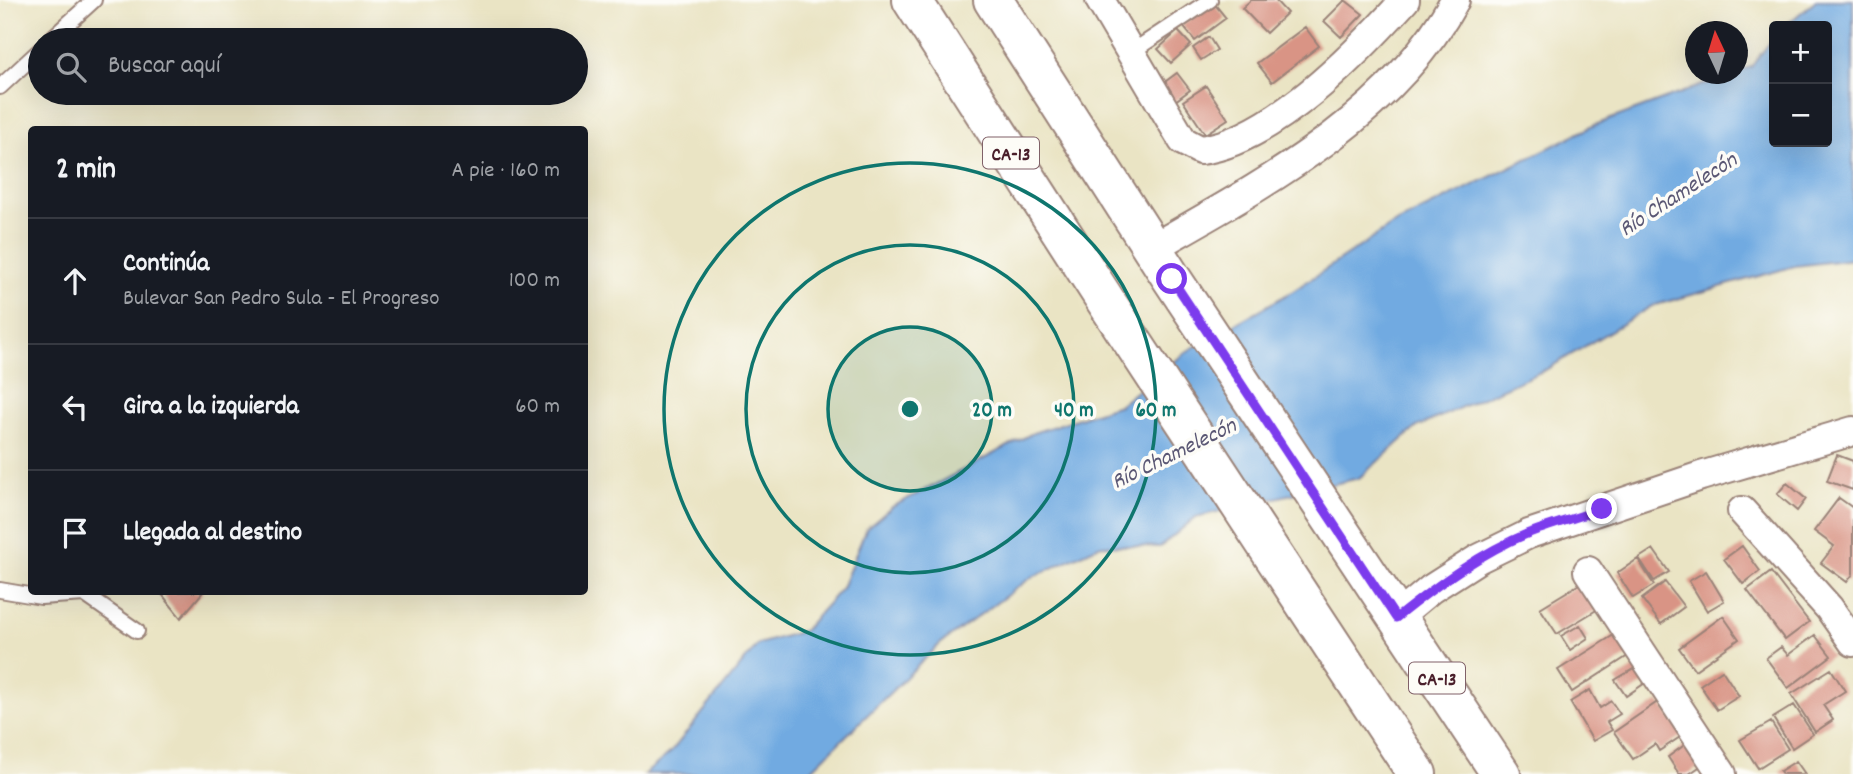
<!DOCTYPE html>
<html lang="es">
<meta charset="utf-8">
<style>
:root{--surface:#171b24;--page:#20242c;--text:#f1f3f6;--muted:#9ea1a6;--line:#363941}
body{margin:0;font-family:Dekko,sans-serif;background:var(--page);color:var(--text)}
.controls{position:absolute;right:21px;top:21px;display:grid;overflow:hidden;border-radius:7px;box-shadow:0 7px 28px #0002}
.controls button{width:63px;height:63px;display:grid;place-items:center;padding:0;border:0;border-bottom:2px solid var(--line);background:var(--surface);color:var(--text);font:35px sans-serif}
.compass{position:absolute;left:1685px;top:21px;width:63px;height:63px;border-radius:50%;background:var(--surface);box-shadow:0 7px 28px #0002;rotate:356deg}
.stop{position:absolute;width:21px;height:21px;margin:-16px;border:5px solid #7c3aed;border-radius:50%;background:#fff}
.stop.end{background:#7c3aed;border-color:#fff;box-shadow:0 2px 7px #0008}
.list{margin:0;padding:0;list-style:none}
h2{display:flex;justify-content:space-between;align-items:center;height:91px;margin:0;padding:0 28px;font-size:30px}
h2 small{font-size:23px;font-weight:400;color:var(--muted)}
.list li{display:grid;grid-template-columns:46px 1fr auto;gap:21px;align-items:center;box-sizing:border-box;height:126px;padding:0 28px;border-top:2px solid var(--line)}
.list b{display:block;font-size:26px;white-space:nowrap}
.list p{margin:0;font-size:23px;white-space:nowrap;color:var(--muted)}
.list em{font-size:23px;font-style:normal;color:var(--muted)}
.icon{flex:none;width:38px;height:38px;fill:none;stroke:currentColor;stroke-width:2;stroke-linecap:round;stroke-linejoin:round}
.map{position:relative;flex:none;width:1853px;height:774px;overflow:hidden}
.search{position:absolute;background:var(--surface);box-shadow:0 7px 28px #0002;left:28px;top:28px;width:560px;height:77px;display:flex;align-items:center;gap:18px;box-sizing:border-box;padding:0 24px;border-radius:38px;color:var(--muted);font-size:26px}
.panel{position:absolute;background:var(--surface);box-shadow:0 7px 28px #0002;left:28px;top:126px;width:560px;height:469px;border-radius:7px}
.map>svg:first-child{display:block}
.water{fill:#71aae1;stroke:#5e6486;stroke-width:2}
.building{fill:#d99485}
.lines{fill:none;stroke-linecap:round;stroke-linejoin:round}
.lane-casing{stroke:#9a8278;stroke-width:18}
.street-casing{stroke:#9a8278;stroke-width:32}
.primary-casing{stroke:#9a8278;stroke-width:42}
.lane{stroke:#fff;stroke-width:14}
.street{stroke:#fff;stroke-width:28}
.primary{stroke:#fff;stroke-width:38}
.route{stroke:#7c3aed;stroke-width:9}
.ring{fill:none;stroke:#0f766e;stroke-width:3.5}
.labels{text-anchor:middle;stroke-width:7;stroke-linejoin:round;paint-order:stroke}
.shield{fill:#fdfcf7;stroke:#806168;stroke-width:2}
.shield-label{font-size:19px;font-weight:bold;fill:#4a1f2b}
.water-label{font-size:23px;font-style:italic;fill:#5a5774;stroke:#fdfcf7}
.centre{fill:#0f766e;stroke:#fdfcf7;stroke-width:3.5}
.ring-label{font-size:21px;text-anchor:middle;font-weight:bold;fill:#0f766e;stroke:#fdfcf7;stroke-width:7;stroke-linejoin:round;paint-order:stroke}
</style>
<div class="map">
<svg width="1853" height="774" viewBox="0 0 1853 774">
<rect width="100%" height="100%" fill="#fdfcf7"/>
<filter id="ink" filterUnits="userSpaceOnUse"><feTurbulence type="fractalNoise" baseFrequency=".0143" numOctaves="2"/><feDisplacementMap in="SourceGraphic" scale="14" xChannelSelector="R" yChannelSelector="G"/><feConvolveMatrix kernelMatrix="1 2 1 2 8 2 1 2 1" color-interpolation-filters="sRGB"/></filter>
<filter id="wash" filterUnits="userSpaceOnUse"><feTurbulence type="fractalNoise" baseFrequency=".00686" numOctaves="4" result="noise"/><feDisplacementMap in="SourceGraphic" scale="28" xChannelSelector="R" yChannelSelector="G"/><feGaussianBlur stdDeviation="1.57" result="paint"/><feColorMatrix in="noise" values="0 0 0 0 0 0 0 0 0 0 0 0 0 0 0 0 0 1.4 0 .05"/><feComposite in="paint" operator="in"/></filter>
<g filter="url(#wash)">
<rect width="100%" height="100%" fill="#eae4c4"/>
<!-- water -->
<path class="water" d="M1816 0H1853V259L1795 266 1652 306 1547 369 1417 427 1359 478 1196 517 1160 547 1101 545 1032 577 940 644 807 774H645L671 752 758 644 803 631 842 588 866 529 892 507 1033 433 1119 405 1189 350 1293 291 1392 225 1595 125 1751 67 1774 37V142H1827V26H1785Z"/>
<g id="blocks">
<!-- building -->
<path class="building" d="M1251 0H1275L1287 13 1266 33 1242 8Z
M1345 0 1363 14 1341 37 1324 21Z
M1213 2 1226 18 1195 41 1182 25Z
M1305 27 1319 46 1272 82 1257 63Z
M1178 31 1191 45 1171 63 1158 49Z
M1209 37 1217 50 1201 60 1193 48Z
M1177 73 1190 90 1171 104 1158 87Z
M1206 86 1228 119 1205 134 1183 101Z
M1837 455 1853 461V490L1827 481Z
M1787 483 1806 499 1797 511 1777 494Z
M1839 498 1853 508V574L1847 582 1821 563 1834 546 1814 531Z
M1742 546 1760 571 1743 584 1724 559Z
M1653 549 1669 572 1654 581 1639 558Z
M1638 559 1654 585 1633 598 1617 573Z
M1706 571 1724 601 1707 611 1689 581Z
M1771 572 1809 622 1785 640 1747 590Z
M1586 580 1603 606 1557 634 1540 608Z
M1665 582 1684 607 1661 624 1642 599Z
M160 592H203L181 618Z
M1723 616 1739 639 1695 670 1679 648Z
M1580 625 1588 638 1570 650 1561 636Z
M1617 633 1631 654 1572 692 1558 670Z
M1815 635 1831 656 1788 688 1766 658 1781 647 1788 655Z
M1638 666 1648 681 1626 696 1615 680Z
M1831 669 1845 691 1823 705 1833 720 1815 732 1791 694Z
M1722 670 1739 696 1717 710 1700 685Z
M1590 690 1600 708 1611 701 1620 714 1607 722 1612 730 1593 741 1570 702Z
M1659 701 1683 735 1659 751 1655 744 1633 759 1614 732Z
M1794 705 1813 734 1792 748 1773 718Z
M1771 722 1788 749 1758 768 1740 740Z
M1686 744 1702 765 1689 774H1679L1668 757Z
M1796 761 1805 774H1782L1780 771Z"/>
</g>
</g>
<g filter="url(#ink)">
<use href="#blocks" fill-opacity="0" stroke="#9a8278" stroke-width="2"/>
<g class="lines">
<defs>
<path id="lane" d="M50 40 94 0
M1130 53 1210 0
M0 87 40 50
M0 590 41 597 84 594 137 631"/>
<path id="street" d="M1100 0 1183 141 1200 150C1273 141 1357 53 1405 0
M1154 247C1266 183 1391 117 1455 0
M1742 511 1829 608 1853 642
M1588 571 1722 774
M1396 618 1431 589 1478 559 1529 534 1701 476 1853 431"/>
<path id="primary" d="M912 0 1109 306 1417 774
M993 0 1172 279 1501 774"/>
</defs>
<!-- lane casing -->
<use href="#lane" class="lane-casing"/>
<!-- street casing -->
<use href="#street" class="street-casing"/>
<!-- primary casing -->
<use href="#primary" class="primary-casing"/>
<!-- lane -->
<use href="#lane" class="lane"/>
<!-- street -->
<use href="#street" class="street"/>
<!-- primary -->
<use href="#primary" class="primary"/>
</g>
</g>
<g class="lines" filter="url(#ink)">
<!-- route -->
<path class="route" d="M1172 279 1396 618C1437 585 1480 553 1529 533 1553 524 1578 517 1602 509"/>
</g>
<!-- distance rings -->
<circle cx="910" cy="409" r="82" fill="#0f766e" fill-opacity=".12"/>
<g class="ring">
<circle cx="910" cy="409" r="82"/>
<circle cx="910" cy="409" r="164"/>
<circle cx="910" cy="409" r="246"/>
</g>
<g class="labels">
<!-- shield labels -->
<g class="shield">
<rect x="983" y="137.5" width="56" height="31" rx="5"/>
<rect x="1409" y="662.5" width="56" height="31" rx="5"/>
</g>
<g class="shield-label">
<text x="1011" y="160">CA-13</text>
<text x="1437" y="685">CA-13</text>
</g>
<!-- water labels -->
<g class="water-label">
<text transform="translate(1677 193) rotate(-33)" y="8">Río Chamelecón</text>
<text transform="translate(1173 452) rotate(-26)" y="8">Río Chamelecón</text>
</g>
</g>
<circle cx="910" cy="409" r="10" class="centre"/>
<g class="ring-label">
<text x="992" y="416">20 m</text>
<text x="1074" y="416">40 m</text>
<text x="1156" y="416">60 m</text>
</g>
</svg>
<div class="controls">
<button>+</button>
<button>−</button>
</div>
<svg class="compass" viewBox="-18 -18 36 36"><path d="M0-13l5 13h-10z" fill="#e53935"/><path d="M0 13l5-13h-10z" fill="#9ea1a6"/></svg>
<div class="stop" style="left:1172px;top:279px"></div>
<div class="stop end" style="left:1602px;top:509px"></div>
<div class="search"><svg class="icon" aria-label="search" viewBox="0 0 24 24"><circle cx="10" cy="10" r="6"/><path d="M15 15l6 6"/></svg>Buscar aquí</div>
<section class="panel">
<h2>2 min<small>A pie · 160 m</small></h2>
<ul class="list">
<li><svg class="icon" aria-label="ahead" viewBox="0 0 24 24"><path d="M12 20V5M6 11l6-6 6 6"/></svg><div><b>Continúa</b><p>Bulevar San Pedro Sula - El Progreso</p></div><em>100 m</em></li>
<li><svg class="icon" aria-label="left" viewBox="0 0 24 24"><path d="M17 20v-9H6M10 6l-5 5 5 5"/></svg><div><b>Gira a la izquierda</b></div><em>60 m</em></li>
<li><svg class="icon" aria-label="arrive" viewBox="0 0 24 24"><path d="M6 21V4h12l-3 4 3 4H6"/></svg><div><b>Llegada al destino</b></div></li>
</ul>
</section>
</div>
